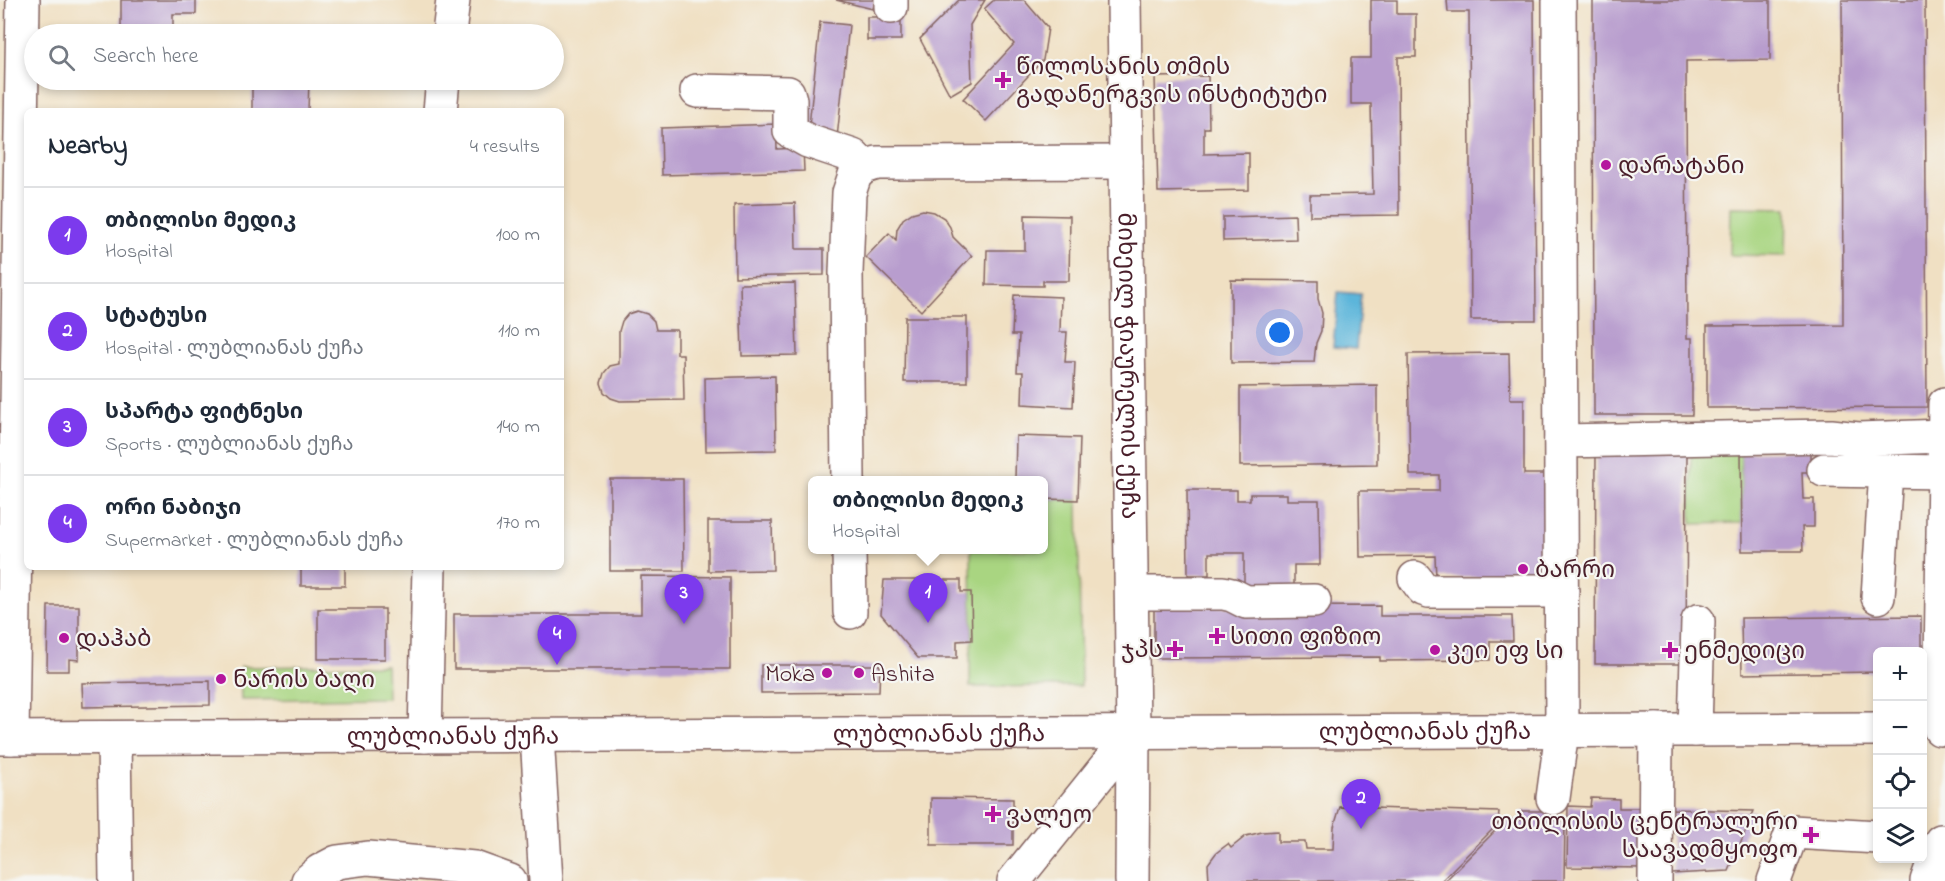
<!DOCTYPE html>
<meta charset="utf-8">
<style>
:root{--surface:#fff;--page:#f2f2f3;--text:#1f2937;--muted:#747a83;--line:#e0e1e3;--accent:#7c3aed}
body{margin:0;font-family:"Indie Flower","Noto Sans Georgian",sans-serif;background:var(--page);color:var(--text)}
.controls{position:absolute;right:18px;bottom:18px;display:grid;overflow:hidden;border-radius:9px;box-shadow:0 3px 9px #0003}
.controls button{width:54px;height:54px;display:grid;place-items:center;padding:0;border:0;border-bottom:2px solid var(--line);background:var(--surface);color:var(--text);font:30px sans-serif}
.you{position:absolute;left:1280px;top:333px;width:21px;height:21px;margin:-15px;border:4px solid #fff;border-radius:50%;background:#1a73e8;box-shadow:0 0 0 9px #1a73e833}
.badge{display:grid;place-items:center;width:39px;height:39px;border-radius:50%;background:var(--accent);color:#fff;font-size:20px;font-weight:700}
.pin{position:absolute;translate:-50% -50px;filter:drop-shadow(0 2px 3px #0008)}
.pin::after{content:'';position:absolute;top:32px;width:21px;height:18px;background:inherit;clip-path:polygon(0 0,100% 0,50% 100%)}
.popup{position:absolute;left:808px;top:476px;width:240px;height:78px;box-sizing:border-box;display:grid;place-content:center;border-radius:9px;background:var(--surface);filter:drop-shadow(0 2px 4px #0005);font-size:20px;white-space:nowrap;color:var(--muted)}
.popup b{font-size:22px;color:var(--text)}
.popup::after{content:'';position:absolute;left:50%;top:100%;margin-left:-12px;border:12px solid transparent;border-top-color:var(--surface)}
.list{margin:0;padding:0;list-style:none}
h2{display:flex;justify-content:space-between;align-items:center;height:78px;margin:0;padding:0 24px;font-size:26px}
h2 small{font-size:20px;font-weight:400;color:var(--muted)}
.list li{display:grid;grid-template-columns:39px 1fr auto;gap:18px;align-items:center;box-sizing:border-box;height:96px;padding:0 24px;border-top:2px solid var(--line)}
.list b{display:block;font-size:22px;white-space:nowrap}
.list p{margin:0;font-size:20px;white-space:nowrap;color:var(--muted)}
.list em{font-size:20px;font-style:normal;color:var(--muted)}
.icon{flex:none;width:33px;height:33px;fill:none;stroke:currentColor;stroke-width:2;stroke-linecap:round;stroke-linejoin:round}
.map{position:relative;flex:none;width:1945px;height:881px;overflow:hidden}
.search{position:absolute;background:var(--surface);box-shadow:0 3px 9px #0003;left:24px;top:24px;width:540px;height:66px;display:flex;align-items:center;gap:15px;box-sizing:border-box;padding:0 21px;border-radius:33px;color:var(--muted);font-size:22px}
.panel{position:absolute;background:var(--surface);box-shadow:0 3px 9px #0003;left:24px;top:108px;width:540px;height:462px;border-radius:9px}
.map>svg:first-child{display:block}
.green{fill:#a9d581;stroke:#7a7a56;stroke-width:1.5}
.water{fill:#5cb5da;stroke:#536a82;stroke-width:1.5}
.building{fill:#b89dce}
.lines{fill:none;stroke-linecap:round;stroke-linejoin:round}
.minor-casing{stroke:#846360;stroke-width:36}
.minor{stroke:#fff;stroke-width:33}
.poi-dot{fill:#b5179e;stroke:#f6f6f2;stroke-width:2}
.labels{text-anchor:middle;stroke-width:4.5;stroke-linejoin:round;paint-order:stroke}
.poi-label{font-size:24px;fill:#4a1f2b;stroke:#f6f6f2;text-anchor:start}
.street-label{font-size:24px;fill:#4a1f2b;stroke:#f6f6f2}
</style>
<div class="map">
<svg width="1945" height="881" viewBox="0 0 1945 881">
<rect width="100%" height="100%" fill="#f6f6f2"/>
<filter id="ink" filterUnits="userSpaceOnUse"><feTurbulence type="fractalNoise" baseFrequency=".0167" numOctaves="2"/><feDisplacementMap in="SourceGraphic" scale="12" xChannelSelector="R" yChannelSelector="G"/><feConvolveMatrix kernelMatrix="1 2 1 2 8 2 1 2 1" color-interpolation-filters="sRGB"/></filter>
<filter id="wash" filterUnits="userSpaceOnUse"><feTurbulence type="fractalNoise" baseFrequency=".008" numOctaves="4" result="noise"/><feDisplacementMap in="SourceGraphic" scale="24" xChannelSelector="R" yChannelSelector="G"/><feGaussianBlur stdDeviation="1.35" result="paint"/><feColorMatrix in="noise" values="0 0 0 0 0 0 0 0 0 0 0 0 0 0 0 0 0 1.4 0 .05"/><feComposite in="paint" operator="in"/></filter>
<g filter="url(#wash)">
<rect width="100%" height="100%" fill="#f0e0c3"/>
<!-- green -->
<path class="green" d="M1731 207 1787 208 1786 256 1730 255Z
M1691 452H1741L1742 523 1691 524Z
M1044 499 1078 500 1081 686 970 687V657L972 640 971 550H1044Z
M386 665 387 698 241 700 240 667Z"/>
<!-- water -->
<path class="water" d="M1338 292 1361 294 1356 349 1333 347Z"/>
<g id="blocks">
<!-- building -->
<path class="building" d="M121 0H196V14H173V34H121Z
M836 0H875L873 9Z
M959 0H985L970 25 972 82 950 95 920 39Z
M994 0H1024L1048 28 1043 60 986 121 963 99 1014 44 984 9Z
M1371 0H1397V14H1416V57H1398L1399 215 1310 216V195L1373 194 1371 104H1351V58H1371Z
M1447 0H1534L1536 320H1471L1469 12H1448Z
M1593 0H1770V60L1686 61 1687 338H1692V415H1594Z
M1842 0H1925L1927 407 1707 408V326L1843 325Z
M867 17H901V40H867Z
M820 22 849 25 837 138 808 135Z
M1208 76 1209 128H1204V154L1249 153V190L1158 192 1155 77Z
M252 80H309L308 111H252Z
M776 124 777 149 803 148 804 171 662 175 661 128Z
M795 203 796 249H824V275L735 277 734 205Z
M923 210 934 212 944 218 950 227 953 237 972 256 921 311 866 257 889 233 896 240 897 229 903 219 912 213Z
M1025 215 1070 216 1069 281H1043V286L986 285 987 250H1025Z
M1295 215 1296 239 1223 241V217Z
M1231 280 1318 281V299L1322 313 1321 331 1316 343 1314 362 1231 363Z
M795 283 797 355 742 356 740 284Z
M1014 295 1061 297 1060 332H1067L1065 362H1075L1073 407 1022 404 1023 372H1017L1019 335H1012Z
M637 311 647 314 654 321 656 330H677V354H683L684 400 620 401 611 398 604 392 601 383 604 373 610 366 619 364V331L622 321 628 314Z
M905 317H967V382H904Z
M1509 353 1510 399H1524V474H1546L1548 576 1436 578 1435 556 1360 557 1359 491H1439V475H1410L1408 354Z
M775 376 776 450 706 451 705 378Z
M1377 385V464L1240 466V387Z
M1016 436 1080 438 1078 500 1044 499V480H1015Z
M1596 451 1687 452 1686 664H1595Z
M1811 451V472H1802L1803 499H1814V527H1802L1803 551H1742L1741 452Z
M610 479H683L684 571H610Z
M1187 490H1237V500H1250V494H1287V500H1319L1320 565H1294V592H1244V553H1209V575H1188Z
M708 521H772L773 570 708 571Z
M301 567H345V586H301Z
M641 576 730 577V669H454V614H641Z
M884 580H961V592H971L972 640 957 641V658H918L881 614Z
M48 606H79V660L69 659V671H47Z
M1380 606V616H1512L1513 641H1490V660L1380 661V657L1154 658V607Z
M318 609H385V659H318Z
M1921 616V652H1878V672L1742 674 1741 618Z
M761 665H880L879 692 761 693Z
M210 681V705L83 707 82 683Z
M931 798 1013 799V845H931Z
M1591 798 1619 799V808H1646L1645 868 1567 867 1568 806 1590 807Z
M1340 807 1499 812 1498 824 1441 881H1209L1208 864 1216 853 1228 844 1231 848 1246 836 1262 832 1278 831V842H1305L1306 849H1333L1334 827Z
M1671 809 1754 811 1729 871 1672 874Z
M1522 811H1555V821H1565L1564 881H1445L1506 820H1522Z"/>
</g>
</g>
<g filter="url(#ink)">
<use href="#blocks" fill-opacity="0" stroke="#846360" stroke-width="1.5"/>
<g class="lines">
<defs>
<g id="minor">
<path id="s1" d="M1124 0 1133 733 1132 881"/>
<path d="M891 7V0"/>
<path d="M449 34 453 0"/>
<path d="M697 91 788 93 790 100V131L808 141 853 156 864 167"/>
<path d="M440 111 443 80"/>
<path d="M1561 441 1831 436 1858 439 1944 436"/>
<path d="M1824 470 1943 472 1945 469"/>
<path d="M848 480 846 273 849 193 855 175 864 167 877 163 1126 162"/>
<path d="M849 550 850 612"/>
<path d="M1415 578 1423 589 1429 591H1562"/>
<path d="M1132 593H1223L1232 595 1246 602 1314 601"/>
<path d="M1878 597 1886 471"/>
<path d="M1940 729 1945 404"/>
<path d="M1695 730 1698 621"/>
<path d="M425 736 429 567"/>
<path d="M537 736 546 881"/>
<path id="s2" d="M0 738 1878 729"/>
<path d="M12 738 23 0"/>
<path d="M114 738 116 881"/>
<path d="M1553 798 1562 731 1559 0"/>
<path d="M308 881 320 871 337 862 368 858 474 868 510 881"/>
<path d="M1014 881 1133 733"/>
<path d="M1655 881 1656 730"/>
<path d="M1774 881 1792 832 1878 837"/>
<path d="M1927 881 1941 841"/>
</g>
</defs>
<!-- minor casing -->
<use href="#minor" class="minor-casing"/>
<!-- minor -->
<use href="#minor" class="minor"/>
</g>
</g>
<!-- markers -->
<g class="poi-dot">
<path d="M1000 71h6v6h6v6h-6v6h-6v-6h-6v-6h6z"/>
<circle cx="1606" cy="165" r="6"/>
<circle cx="1523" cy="569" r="6"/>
<path d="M1214 627h6v6h6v6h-6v6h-6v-6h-6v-6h6z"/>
<circle cx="64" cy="638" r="6"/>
<path d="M1172 640h6v6h6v6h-6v6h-6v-6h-6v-6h6z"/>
<circle cx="1435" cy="650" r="6"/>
<path d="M1667 641h6v6h6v6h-6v6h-6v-6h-6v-6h6z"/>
<circle cx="827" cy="673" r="6"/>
<circle cx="859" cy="673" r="6"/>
<circle cx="221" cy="679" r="6"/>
<path d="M990 805h6v6h6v6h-6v6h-6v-6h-6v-6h6z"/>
<path d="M1808 826h6v6h6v6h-6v6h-6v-6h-6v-6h6z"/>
</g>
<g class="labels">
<!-- poi labels -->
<g class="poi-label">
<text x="1016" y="74">წილოსანის თმის<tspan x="1016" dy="28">გადანერგვის ინსტიტუტი</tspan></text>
<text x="1618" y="173">დარატანი</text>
<text x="1535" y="577">ბარრი</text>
<text x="1230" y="644">სითი ფიზიო</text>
<text x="76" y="646">დაჰაბ</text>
<text x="1163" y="657" text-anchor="end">ჯპს</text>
<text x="1447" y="658">კეი ეფ სი</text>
<text x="1684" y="658">ენმედიცი</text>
<text x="815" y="681" text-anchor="end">Moka</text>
<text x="871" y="681">Ashita</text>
<text x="233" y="687">ნარის ბაღი</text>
<text x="1006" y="822">ვალეო</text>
<text x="1798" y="829" text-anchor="end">თბილისის ცენტრალური<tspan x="1798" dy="28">საავადმყოფო</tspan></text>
</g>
<!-- street labels -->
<g class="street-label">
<text dy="8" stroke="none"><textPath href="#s1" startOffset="366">მიხეილ ჭიაურელის ქუჩა</textPath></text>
<text dy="8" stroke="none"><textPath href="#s2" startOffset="1425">ლუბლიანას ქუჩა</textPath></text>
<text dy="8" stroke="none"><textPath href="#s2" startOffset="939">ლუბლიანას ქუჩა</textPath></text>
<text dy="8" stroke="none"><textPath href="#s2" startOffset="453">ლუბლიანას ქუჩა</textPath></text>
</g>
</g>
</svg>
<div class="controls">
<button>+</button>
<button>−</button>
<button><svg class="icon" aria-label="locate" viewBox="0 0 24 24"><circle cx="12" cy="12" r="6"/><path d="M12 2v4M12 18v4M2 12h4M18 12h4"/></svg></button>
<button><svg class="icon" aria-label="layers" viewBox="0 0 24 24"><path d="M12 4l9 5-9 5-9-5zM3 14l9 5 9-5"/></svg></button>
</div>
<div class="you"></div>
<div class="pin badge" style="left:928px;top:623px">1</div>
<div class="popup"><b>თბილისი მედიკ</b>Hospital</div>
<div class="pin badge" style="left:1361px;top:829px">2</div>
<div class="pin badge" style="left:684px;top:624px">3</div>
<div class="pin badge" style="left:557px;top:665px">4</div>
<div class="search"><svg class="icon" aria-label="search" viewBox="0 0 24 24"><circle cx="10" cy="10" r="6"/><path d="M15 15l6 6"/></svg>Search here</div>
<section class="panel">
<h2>Nearby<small>4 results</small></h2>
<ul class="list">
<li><span class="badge">1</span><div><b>თბილისი მედიკ</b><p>Hospital</p></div><em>100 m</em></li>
<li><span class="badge">2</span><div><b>სტატუსი</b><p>Hospital · ლუბლიანას ქუჩა</p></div><em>110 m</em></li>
<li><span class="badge">3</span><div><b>სპარტა ფიტნესი</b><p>Sports · ლუბლიანას ქუჩა</p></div><em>140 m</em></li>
<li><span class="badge">4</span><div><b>ორი ნაბიჯი</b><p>Supermarket · ლუბლიანას ქუჩა</p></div><em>170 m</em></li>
</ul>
</section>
</div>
